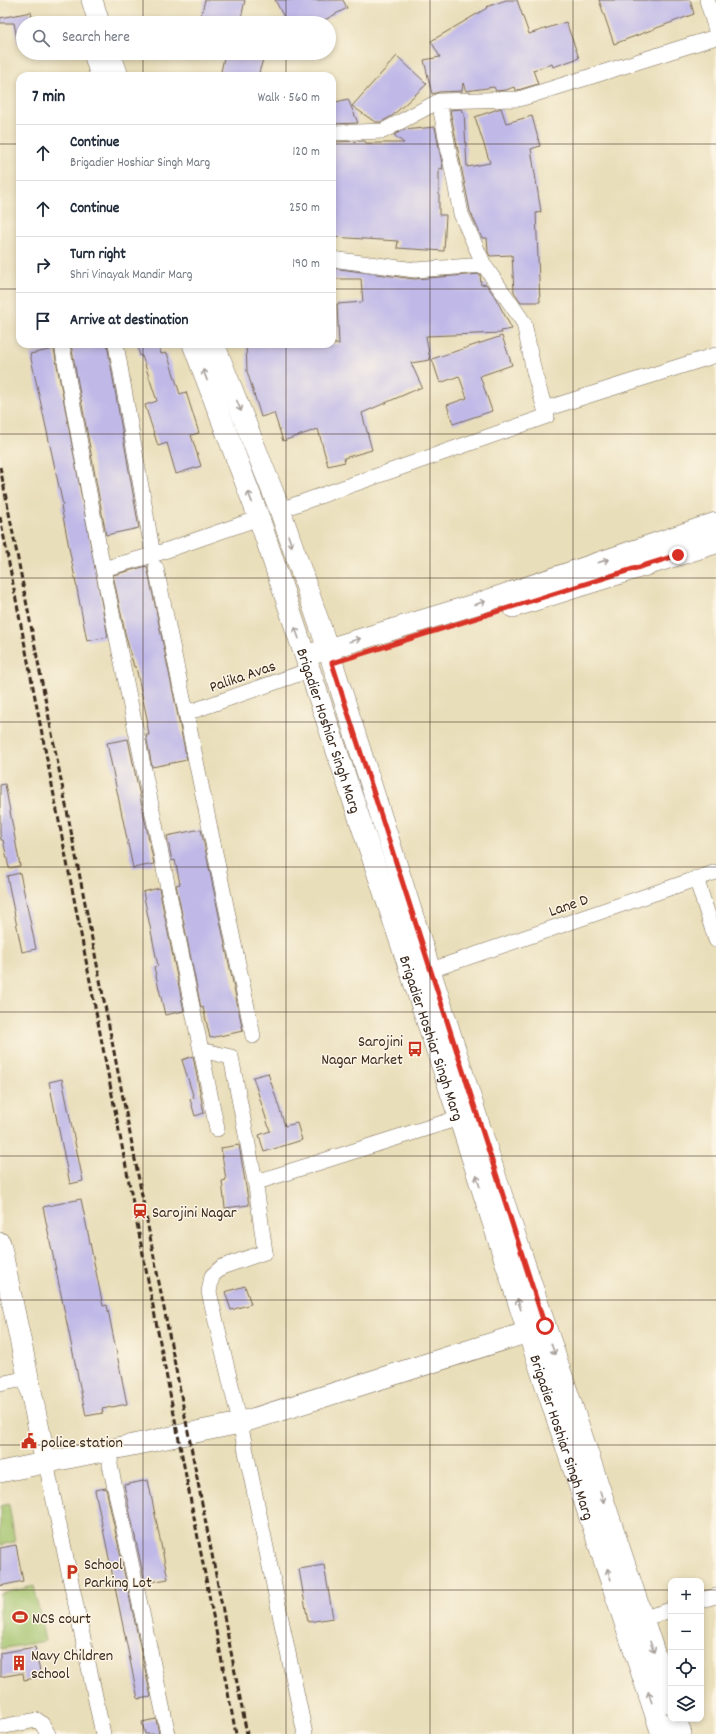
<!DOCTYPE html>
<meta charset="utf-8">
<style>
:root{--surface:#fff;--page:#f6f6f7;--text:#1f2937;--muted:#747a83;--line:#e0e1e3}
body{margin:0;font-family:Dekko,sans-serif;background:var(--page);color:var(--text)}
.controls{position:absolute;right:12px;bottom:12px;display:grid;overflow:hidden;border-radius:8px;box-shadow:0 2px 6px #0003}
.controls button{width:36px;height:36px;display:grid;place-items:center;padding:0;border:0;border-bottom:1px solid var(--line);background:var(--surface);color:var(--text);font:20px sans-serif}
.stop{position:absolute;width:12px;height:12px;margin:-9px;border:3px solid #d93025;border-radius:50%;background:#fff}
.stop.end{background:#d93025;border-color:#fff;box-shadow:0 1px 4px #0008}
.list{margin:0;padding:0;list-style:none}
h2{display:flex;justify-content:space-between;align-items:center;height:52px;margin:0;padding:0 16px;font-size:17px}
h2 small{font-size:13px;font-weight:400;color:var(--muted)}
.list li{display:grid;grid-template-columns:26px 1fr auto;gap:12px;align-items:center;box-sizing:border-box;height:56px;padding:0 16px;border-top:1px solid var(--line)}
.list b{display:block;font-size:15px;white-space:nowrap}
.list p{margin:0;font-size:13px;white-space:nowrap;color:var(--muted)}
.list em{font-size:13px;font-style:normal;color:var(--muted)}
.icon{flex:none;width:22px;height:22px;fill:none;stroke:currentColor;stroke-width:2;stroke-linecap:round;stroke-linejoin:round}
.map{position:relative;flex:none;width:716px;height:1734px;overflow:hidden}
.search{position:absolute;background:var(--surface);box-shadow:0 2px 6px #0003;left:16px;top:16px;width:320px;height:44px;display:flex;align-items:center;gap:10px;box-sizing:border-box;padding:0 14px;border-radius:22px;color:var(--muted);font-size:15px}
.panel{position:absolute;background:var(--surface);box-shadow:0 2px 6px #0003;left:16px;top:72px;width:320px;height:276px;border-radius:12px}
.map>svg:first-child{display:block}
.green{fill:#a2c36c;stroke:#6e7645}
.building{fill:#c0b9e8}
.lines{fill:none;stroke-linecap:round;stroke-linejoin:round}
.street-casing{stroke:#786955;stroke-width:16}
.secondary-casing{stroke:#786955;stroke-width:22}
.street{stroke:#fff;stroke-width:15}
.secondary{stroke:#fff;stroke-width:21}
.rail{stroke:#3b2a1e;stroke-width:3;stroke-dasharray:6 3;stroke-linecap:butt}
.oneway{stroke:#a79f9a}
.route{stroke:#d93025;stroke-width:5}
.grid{fill:none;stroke:#3b2a1e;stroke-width:1;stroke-opacity:0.55}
.labels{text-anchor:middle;stroke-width:3;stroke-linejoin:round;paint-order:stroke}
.street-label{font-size:16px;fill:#3b2a1e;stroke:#fcf5e5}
.poi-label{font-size:16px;fill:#3b2a1e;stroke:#fcf5e5;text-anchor:start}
</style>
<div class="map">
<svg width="716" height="1734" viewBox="0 0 716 1734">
<rect width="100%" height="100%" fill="#fcf5e5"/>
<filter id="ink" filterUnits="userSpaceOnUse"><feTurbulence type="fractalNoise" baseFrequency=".025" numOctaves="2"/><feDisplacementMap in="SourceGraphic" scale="8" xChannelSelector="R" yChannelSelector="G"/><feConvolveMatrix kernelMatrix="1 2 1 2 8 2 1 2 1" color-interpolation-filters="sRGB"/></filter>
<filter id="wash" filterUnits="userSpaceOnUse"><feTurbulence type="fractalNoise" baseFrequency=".012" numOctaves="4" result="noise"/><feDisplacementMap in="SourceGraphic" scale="16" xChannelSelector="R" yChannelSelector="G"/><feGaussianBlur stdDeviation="0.9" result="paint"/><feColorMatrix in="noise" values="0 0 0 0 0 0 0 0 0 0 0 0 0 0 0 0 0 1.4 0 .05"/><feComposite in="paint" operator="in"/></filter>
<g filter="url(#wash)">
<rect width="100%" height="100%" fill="#e9deba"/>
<!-- green -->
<path class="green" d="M9 1504 15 1542 0 1545V1506Z
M34 1586 45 1641 0 1649V1594Z"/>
<g id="blocks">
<!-- building -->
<path class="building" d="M205 0H245L240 23H199Z
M275 0H343L347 8 319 23H287Z
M506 0H517L529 34 566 22 579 58 553 67 552 64 533 70 538 84 518 90H515L514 87 506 90 496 91 494 87 466 91 463 83 462 91 439 92 432 94 424 60 440 57 431 41 487 8 486 7Z
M599 0H690L694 14 614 44Z
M31 12 33 23H23V43L18 44 14 23H0V18Z
M225 53H265L258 76H220Z
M397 56 427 84 392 116 381 122H375L352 106Z
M348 99 358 123 332 124V103Z
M501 108 506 123 532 116 540 146 531 149 541 212 536 213 540 302H521L514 292 512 255 490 256 488 252 487 238H482L470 211 450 110 461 109 462 112H464L467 167 490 163 475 117Z
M435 127 443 169 439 168V215H446L444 251 397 248 398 241 332 237 334 194H332V142L365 141 366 143H404L394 135 403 130Z
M332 268 414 279 480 274 481 285 486 284 495 297 512 329 501 331 502 333 426 336 430 360 411 363 422 387 362 413 372 450 344 458 345 462 328 466 318 429 283 441 274 413 261 417 247 371 246 344H339L337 304 363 302 361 279H332Z
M502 336 512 365 480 376 492 411 453 424 447 405 467 398 459 376 440 383 432 359Z
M78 344H107L139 528 106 535 71 345Z
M137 344H158L161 354 167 353 180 394 186 392 199 433 191 435 201 466 176 474 167 443 158 446 145 405 157 401 142 356H140Z
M54 349 108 637 87 641 61 506 63 505 30 354Z
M147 566 187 760 152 767 146 735H149L147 723H148L136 667H134L125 633 113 575Z
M128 739 154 864 133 868 107 743Z
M5 784 20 866 9 868 3 840H1L0 834V785Z
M201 829 243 1031 210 1038 203 1007 201 1008 176 885 180 884 175 860 172 861 167 836Z
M20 873 36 949 22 952 7 876Z
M159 888 184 1011 165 1015 154 967 158 966 143 892Z
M193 1056 204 1113 195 1116 190 1099 194 1098 182 1060Z
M268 1073 285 1126 297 1123 302 1140 264 1152 259 1135 270 1131 253 1077Z
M62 1079 83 1181 70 1184 49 1082Z
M239 1145 249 1205 225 1208 222 1181 226 1180 221 1148Z
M81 1199 103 1306 107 1305 127 1404 102 1409 103 1413 86 1416 43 1207Z
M245 1286 251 1304 231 1310 225 1292Z
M148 1480 168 1579 145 1583 124 1485Z
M106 1488 151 1697 138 1699 95 1490Z
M16 1545 23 1581 0 1586V1548Z
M324 1565 333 1618 308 1622 299 1569Z
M35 1647 41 1677 24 1680 23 1673 0 1677V1653Z
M156 1719 159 1734H145L142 1722Z"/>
</g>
</g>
<g filter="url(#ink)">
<use href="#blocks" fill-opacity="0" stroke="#786955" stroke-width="1"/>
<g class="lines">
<defs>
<path id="street" d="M707 0 716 30
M332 133 383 131 439 101 519 99 716 37
M332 259 415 270 484 265
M116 344 153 555
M62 345 103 569
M545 409 716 355
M280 510 547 416 534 372 524 323 484 265 461 214 439 101
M156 568 253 1036
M187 713 310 670
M696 878 716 940
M431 970 716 872
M201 1050 231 1057 256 1186
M217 1129 103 569 153 555 259 518
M0 1384 28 1378
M111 1448 110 1465 168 1734
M46 1463 103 1734
M701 1600 716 1596
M634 1621 671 1610
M0 1727 37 1720 42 1724 48 1734
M305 1734 240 1423 209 1292 212 1276 222 1267 265 1252 256 1186 257 1183 260 1181 468 1115"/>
<g id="secondary">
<path d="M92 0 99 23"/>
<path d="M94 53 101 76"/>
<path d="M110 53 118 76"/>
<path id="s1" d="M193 344 259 518 459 1117 528 1332 662 1734"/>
<path d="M214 344 280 510 328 649 497 1181 671 1703"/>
<path d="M513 607 716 543"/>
<path d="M315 653 483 602 716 523"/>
<path d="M0 1243 46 1463"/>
<path d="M0 1472 240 1423 528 1332"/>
<path d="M676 1719 681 1734"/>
</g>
</defs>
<!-- street casing -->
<use href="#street" class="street-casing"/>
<!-- secondary casing -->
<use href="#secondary" class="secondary-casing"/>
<!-- street -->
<use href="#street" class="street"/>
<!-- secondary -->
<use href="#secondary" class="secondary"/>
<!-- rail -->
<path class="rail" d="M0 467 247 1734
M0 517 236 1734"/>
</g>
<!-- one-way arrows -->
<defs><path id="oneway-shaft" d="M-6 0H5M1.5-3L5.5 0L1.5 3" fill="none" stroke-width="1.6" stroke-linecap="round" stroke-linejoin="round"/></defs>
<g class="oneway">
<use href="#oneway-shaft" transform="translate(205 375) rotate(-111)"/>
<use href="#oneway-shaft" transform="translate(239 406) rotate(68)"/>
<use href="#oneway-shaft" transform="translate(250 497) rotate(-111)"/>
<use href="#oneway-shaft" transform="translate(290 541) rotate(71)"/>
<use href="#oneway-shaft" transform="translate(603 561) rotate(-19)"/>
<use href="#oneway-shaft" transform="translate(480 603) rotate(-17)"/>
<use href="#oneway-shaft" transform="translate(297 633) rotate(-109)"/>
<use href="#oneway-shaft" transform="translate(355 640) rotate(-17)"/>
<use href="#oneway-shaft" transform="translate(478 1181) rotate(-107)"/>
<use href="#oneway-shaft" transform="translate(519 1304) rotate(-108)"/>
<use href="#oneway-shaft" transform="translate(553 1349) rotate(72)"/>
<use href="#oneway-shaft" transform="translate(602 1497) rotate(72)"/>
<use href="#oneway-shaft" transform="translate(609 1574) rotate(-108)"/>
<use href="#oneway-shaft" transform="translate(652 1647) rotate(71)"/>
<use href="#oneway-shaft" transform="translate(650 1697) rotate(-108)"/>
</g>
</g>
<g class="lines" filter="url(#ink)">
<!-- route -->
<path class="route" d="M545 1326 332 663 678 555"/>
</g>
<!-- grid -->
<path class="grid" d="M143 0V23M286 0V23M430 0V1734M573 0V1734M143 53V76M286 53V76M0 144H20M332 144H716M0 289H20M332 289H716M143 344V1734M286 344V1734M0 434H716M0 578H716M0 722H716M0 867H716M0 1012H716M0 1156H716M0 1300H716M0 1445H716M0 1590H671M701 1590H716"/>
<!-- icons -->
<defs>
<symbol id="bus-bare" viewBox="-9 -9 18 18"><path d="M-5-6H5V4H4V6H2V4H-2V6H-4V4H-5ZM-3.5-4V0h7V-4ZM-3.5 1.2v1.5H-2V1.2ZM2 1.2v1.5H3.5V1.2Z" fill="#c8321e" stroke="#fcf5e5" stroke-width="2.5" paint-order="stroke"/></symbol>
<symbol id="station-bare" viewBox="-9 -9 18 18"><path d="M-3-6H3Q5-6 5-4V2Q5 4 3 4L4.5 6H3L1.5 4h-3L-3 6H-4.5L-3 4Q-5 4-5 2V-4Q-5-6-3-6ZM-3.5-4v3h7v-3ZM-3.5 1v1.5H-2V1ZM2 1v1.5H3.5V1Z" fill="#c8321e" stroke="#fcf5e5" stroke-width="2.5" paint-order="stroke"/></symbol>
<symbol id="civic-bare" viewBox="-9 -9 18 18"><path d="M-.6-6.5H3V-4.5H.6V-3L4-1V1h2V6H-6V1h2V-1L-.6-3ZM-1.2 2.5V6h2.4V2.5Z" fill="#c8321e" stroke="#fcf5e5" stroke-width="2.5" paint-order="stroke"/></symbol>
<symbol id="parking-bare" viewBox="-9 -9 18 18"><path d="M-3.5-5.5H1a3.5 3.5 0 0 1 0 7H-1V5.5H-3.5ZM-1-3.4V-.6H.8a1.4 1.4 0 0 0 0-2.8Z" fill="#c8321e" stroke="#fcf5e5" stroke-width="2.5" paint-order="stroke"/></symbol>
<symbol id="stadium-bare" viewBox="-9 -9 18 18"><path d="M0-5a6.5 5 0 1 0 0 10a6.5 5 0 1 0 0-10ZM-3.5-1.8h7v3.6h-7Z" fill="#c8321e" stroke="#fcf5e5" stroke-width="2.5" paint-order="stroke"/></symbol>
<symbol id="building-bare" viewBox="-9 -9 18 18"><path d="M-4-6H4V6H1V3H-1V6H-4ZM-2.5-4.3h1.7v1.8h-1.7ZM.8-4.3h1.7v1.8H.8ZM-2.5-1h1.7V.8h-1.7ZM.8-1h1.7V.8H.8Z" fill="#c8321e" stroke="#fcf5e5" stroke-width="2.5" paint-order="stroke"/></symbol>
</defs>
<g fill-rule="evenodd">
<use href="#bus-bare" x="404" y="1038" width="22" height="22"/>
<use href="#station-bare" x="129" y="1200" width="22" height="22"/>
<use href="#civic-bare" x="18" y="1430" width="22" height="22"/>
<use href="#parking-bare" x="61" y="1561" width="22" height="22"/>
<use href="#stadium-bare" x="9" y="1606" width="22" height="22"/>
<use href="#building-bare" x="8" y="1652" width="22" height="22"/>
</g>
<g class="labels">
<!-- street labels -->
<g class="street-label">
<text transform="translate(242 675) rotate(-19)" y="6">Palika Avas</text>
<text dy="6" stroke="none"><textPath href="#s1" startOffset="410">Brigadier Hoshiar Singh Marg</textPath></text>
<text transform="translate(568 904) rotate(-19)" y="6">Lane D</text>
<text dy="6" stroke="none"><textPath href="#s1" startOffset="734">Brigadier Hoshiar Singh Marg</textPath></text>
<text dy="6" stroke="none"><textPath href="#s1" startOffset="1154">Brigadier Hoshiar Singh Marg</textPath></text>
</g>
<!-- poi labels -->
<g class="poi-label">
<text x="403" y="1046" text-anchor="end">Sarojini<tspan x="403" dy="18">Nagar Market</tspan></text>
<text x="152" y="1217">Sarojini Nagar</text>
<text x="41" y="1447">police station</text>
<text x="84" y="1569">School<tspan x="84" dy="18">Parking Lot</tspan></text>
<text x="32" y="1623">NCS court</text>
<text x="31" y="1660">Navy Children<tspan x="31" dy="18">school</tspan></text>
</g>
</g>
</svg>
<div class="controls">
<button>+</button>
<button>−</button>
<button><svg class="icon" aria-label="locate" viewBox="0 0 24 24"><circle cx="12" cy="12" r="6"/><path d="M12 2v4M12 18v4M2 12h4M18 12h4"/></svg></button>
<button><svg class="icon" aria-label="layers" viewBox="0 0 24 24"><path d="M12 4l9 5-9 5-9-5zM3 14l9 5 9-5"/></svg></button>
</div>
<div class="stop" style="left:545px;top:1326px"></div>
<div class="stop end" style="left:678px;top:555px"></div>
<div class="search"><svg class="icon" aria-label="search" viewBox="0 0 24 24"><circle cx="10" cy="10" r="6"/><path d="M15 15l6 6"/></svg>Search here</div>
<section class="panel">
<h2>7 min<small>Walk · 560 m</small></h2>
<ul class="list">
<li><svg class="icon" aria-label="ahead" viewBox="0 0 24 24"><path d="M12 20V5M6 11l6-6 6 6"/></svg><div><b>Continue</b><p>Brigadier Hoshiar Singh Marg</p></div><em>120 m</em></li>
<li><svg class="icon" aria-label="ahead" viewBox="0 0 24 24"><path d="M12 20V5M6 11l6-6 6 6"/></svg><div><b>Continue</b></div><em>250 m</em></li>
<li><svg class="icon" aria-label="right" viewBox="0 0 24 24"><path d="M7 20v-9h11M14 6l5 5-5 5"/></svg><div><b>Turn right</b><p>Shri Vinayak Mandir Marg</p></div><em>190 m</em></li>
<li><svg class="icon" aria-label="arrive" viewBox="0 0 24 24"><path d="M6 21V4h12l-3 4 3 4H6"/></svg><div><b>Arrive at destination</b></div></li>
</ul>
</section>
</div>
